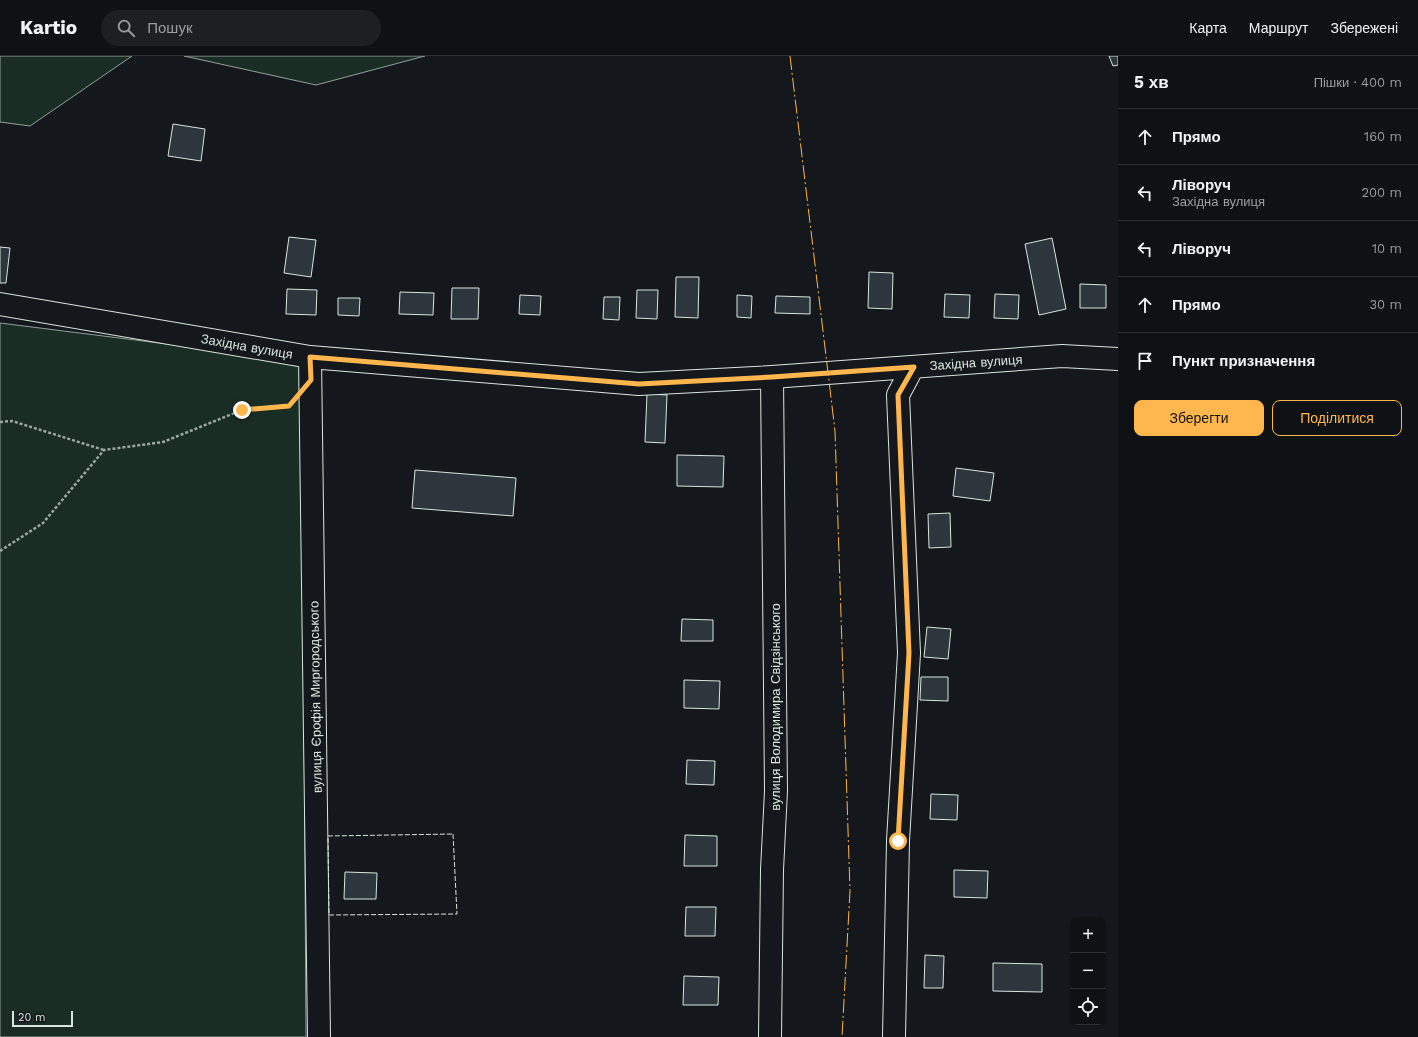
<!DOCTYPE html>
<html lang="uk">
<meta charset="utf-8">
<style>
:root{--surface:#0f1215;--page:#1d2022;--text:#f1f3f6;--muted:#9b9ea0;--line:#2f3234;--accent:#ffb74d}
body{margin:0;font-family:"Work Sans",sans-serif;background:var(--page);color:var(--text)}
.controls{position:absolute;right:12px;bottom:12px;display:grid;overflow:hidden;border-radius:8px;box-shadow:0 1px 3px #0004}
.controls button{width:36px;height:36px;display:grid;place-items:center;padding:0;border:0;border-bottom:1px solid var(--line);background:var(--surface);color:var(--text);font:20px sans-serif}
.scale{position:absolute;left:12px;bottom:10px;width:61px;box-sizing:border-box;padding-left:4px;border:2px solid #d8e6dc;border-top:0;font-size:11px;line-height:14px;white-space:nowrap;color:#d8e6dc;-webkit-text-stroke:3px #14181c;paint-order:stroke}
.stop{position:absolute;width:12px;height:12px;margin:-9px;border:3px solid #ffb74d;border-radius:50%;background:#fff}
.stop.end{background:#ffb74d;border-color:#fff;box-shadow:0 1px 4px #0008}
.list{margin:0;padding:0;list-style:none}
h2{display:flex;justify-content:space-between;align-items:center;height:52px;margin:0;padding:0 16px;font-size:17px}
h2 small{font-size:13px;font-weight:400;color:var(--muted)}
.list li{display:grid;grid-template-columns:26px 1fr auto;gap:12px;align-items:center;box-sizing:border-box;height:56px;padding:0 16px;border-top:1px solid var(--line)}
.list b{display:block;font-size:15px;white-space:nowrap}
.list p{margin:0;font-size:13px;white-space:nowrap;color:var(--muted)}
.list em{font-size:13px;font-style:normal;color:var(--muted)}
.actions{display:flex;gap:8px;padding:12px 16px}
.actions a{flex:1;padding:9px 0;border:1px solid var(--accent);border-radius:8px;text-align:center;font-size:14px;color:var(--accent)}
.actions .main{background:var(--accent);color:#111}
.icon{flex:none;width:22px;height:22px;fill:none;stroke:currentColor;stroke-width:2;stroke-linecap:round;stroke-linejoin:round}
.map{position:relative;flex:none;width:1118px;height:981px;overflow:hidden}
header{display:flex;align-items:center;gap:24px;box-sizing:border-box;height:56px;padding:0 20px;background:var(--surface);border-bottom:1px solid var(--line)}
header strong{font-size:19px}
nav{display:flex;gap:22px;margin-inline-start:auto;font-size:14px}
.search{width:280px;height:36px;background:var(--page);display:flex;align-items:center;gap:10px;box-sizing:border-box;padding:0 14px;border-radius:22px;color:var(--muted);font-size:15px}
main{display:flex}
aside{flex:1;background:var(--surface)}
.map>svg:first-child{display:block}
.green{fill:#1a2d24;stroke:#939e99}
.building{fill:#2c363c;stroke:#d8e6dc}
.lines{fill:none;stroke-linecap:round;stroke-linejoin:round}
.minor-casing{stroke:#d8e6dc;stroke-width:24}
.path{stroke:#9da8a2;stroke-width:2.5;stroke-dasharray:3 2;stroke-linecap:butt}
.minor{stroke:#14181c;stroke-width:22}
.fence{stroke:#d8e6dc;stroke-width:1;stroke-dasharray:5 2;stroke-linecap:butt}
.power{stroke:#ffb74d;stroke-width:1;stroke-dasharray:14 3 2 3;stroke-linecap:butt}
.route{stroke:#ffb74d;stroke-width:5}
.labels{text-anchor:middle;stroke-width:3;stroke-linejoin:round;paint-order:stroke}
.street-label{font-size:13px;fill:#d8e6dc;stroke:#14181c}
</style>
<header>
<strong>Kartio</strong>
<div class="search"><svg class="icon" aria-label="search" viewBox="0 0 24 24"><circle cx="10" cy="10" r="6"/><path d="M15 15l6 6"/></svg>Пошук</div>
<nav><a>Карта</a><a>Маршрут</a><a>Збережені</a></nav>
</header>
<main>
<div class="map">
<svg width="1118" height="981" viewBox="0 0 1118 981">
<rect width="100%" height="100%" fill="#14181c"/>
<!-- green -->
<path class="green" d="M0 0H132L30 70 0 66Z
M184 0H425L316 29Z
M0 267 302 305 306 981H0Z"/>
<!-- building -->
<path class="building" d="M1109 0H1118V9L1113 10Z
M173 68 205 73 201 105 168 100Z
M289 181 316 184 311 221 284 217Z
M1052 182 1066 253 1039 259 1025 188Z
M0 191 10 192 6 227H0Z
M869 216 893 217 892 253 868 252Z
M676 221H699L698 262 675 261Z
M1080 228 1106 229V252H1080Z
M452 232H479L478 263H451Z
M287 233 317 234 316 259 286 258Z
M637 234H658L657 263 636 262Z
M400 236 434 237 433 259 399 258Z
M945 238 970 239 969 262 944 261Z
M995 238 1019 239 1018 263 994 262Z
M520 239 541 240 540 259 519 258Z
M737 239 752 240 751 262 737 261Z
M776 240 810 241V258L775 257Z
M604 241H620L619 264 603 263Z
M338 242H360L359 260 338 259Z
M647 338 667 339 665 387 645 386Z
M677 399 724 400 723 431 677 430Z
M956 412 994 417 990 445 953 440Z
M415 414 516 422 513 460 412 452Z
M950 457 951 491 929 492 928 458Z
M682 563 713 564V585H681Z
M927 571 951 573 948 603 924 601Z
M921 621H948V645L920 644Z
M684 624 720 625 719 653 684 652Z
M687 704 715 705 714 729 686 728Z
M931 738 958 739 957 764 930 763Z
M685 779 717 780V810H684Z
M954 814 988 815 987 842 954 841Z
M345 816 377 817 376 843H344Z
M686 851H716L715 880H685Z
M925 899 944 900 943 932H924Z
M993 907 1042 908V936L993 935Z
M684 920 719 921 718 949H683Z"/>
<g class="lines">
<defs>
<path id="minor" d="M0 248 310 301 639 328 772 321 1062 300 1118 303
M310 301 319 981
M770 981 772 814 776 735 772 321
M894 981 898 785 909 597 898 339 913 311"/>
</defs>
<!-- minor casing -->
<use href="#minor" class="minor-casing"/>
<!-- path -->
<path class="path" d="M0 366 12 365 104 394
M0 495 43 467 104 394 163 386 242 354 290 349"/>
<!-- minor -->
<use href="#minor" class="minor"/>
<!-- fence -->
<path class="fence" d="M453 778 457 858 329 859 328 780Z"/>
<!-- power -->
<path class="power" d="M790 0 835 375 850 835 842 981"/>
</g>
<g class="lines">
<!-- route -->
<path class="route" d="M242 354 289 350 311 324 310 301 639 328 772 321 914 311 898 339 909 597 898 785"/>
</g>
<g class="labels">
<!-- street labels -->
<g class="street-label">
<text transform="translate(247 290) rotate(10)" y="5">Західна вулиця</text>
<text transform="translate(976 306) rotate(-4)" y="5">Західна вулиця</text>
<text transform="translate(315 641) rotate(-91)" y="5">вулиця Єрофія Миргородського</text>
<text transform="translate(775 651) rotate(-90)" y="5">вулиця Володимира Свідзінського</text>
</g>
</g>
</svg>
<div class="controls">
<button>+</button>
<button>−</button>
<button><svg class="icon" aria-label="locate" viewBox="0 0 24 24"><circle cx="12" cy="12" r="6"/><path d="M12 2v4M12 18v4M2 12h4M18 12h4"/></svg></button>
</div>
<div class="scale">20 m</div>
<div class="stop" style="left:898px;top:785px"></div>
<div class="stop end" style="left:242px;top:354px"></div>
</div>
<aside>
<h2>5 хв<small>Пішки · 400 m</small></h2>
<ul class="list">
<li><svg class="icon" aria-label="ahead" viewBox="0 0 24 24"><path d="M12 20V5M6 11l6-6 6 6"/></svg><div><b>Прямо</b></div><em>160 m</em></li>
<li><svg class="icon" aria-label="left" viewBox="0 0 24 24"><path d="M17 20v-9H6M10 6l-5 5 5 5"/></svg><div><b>Ліворуч</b><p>Західна вулиця</p></div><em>200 m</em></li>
<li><svg class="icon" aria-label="left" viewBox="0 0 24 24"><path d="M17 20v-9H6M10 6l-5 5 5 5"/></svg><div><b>Ліворуч</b></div><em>10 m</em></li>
<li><svg class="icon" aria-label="ahead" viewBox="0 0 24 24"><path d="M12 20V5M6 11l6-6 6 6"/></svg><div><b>Прямо</b></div><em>30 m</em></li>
<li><svg class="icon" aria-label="arrive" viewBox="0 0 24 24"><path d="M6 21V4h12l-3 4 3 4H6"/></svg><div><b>Пункт призначення</b></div></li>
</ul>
<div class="actions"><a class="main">Зберегти</a><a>Поділитися</a></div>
</aside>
</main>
